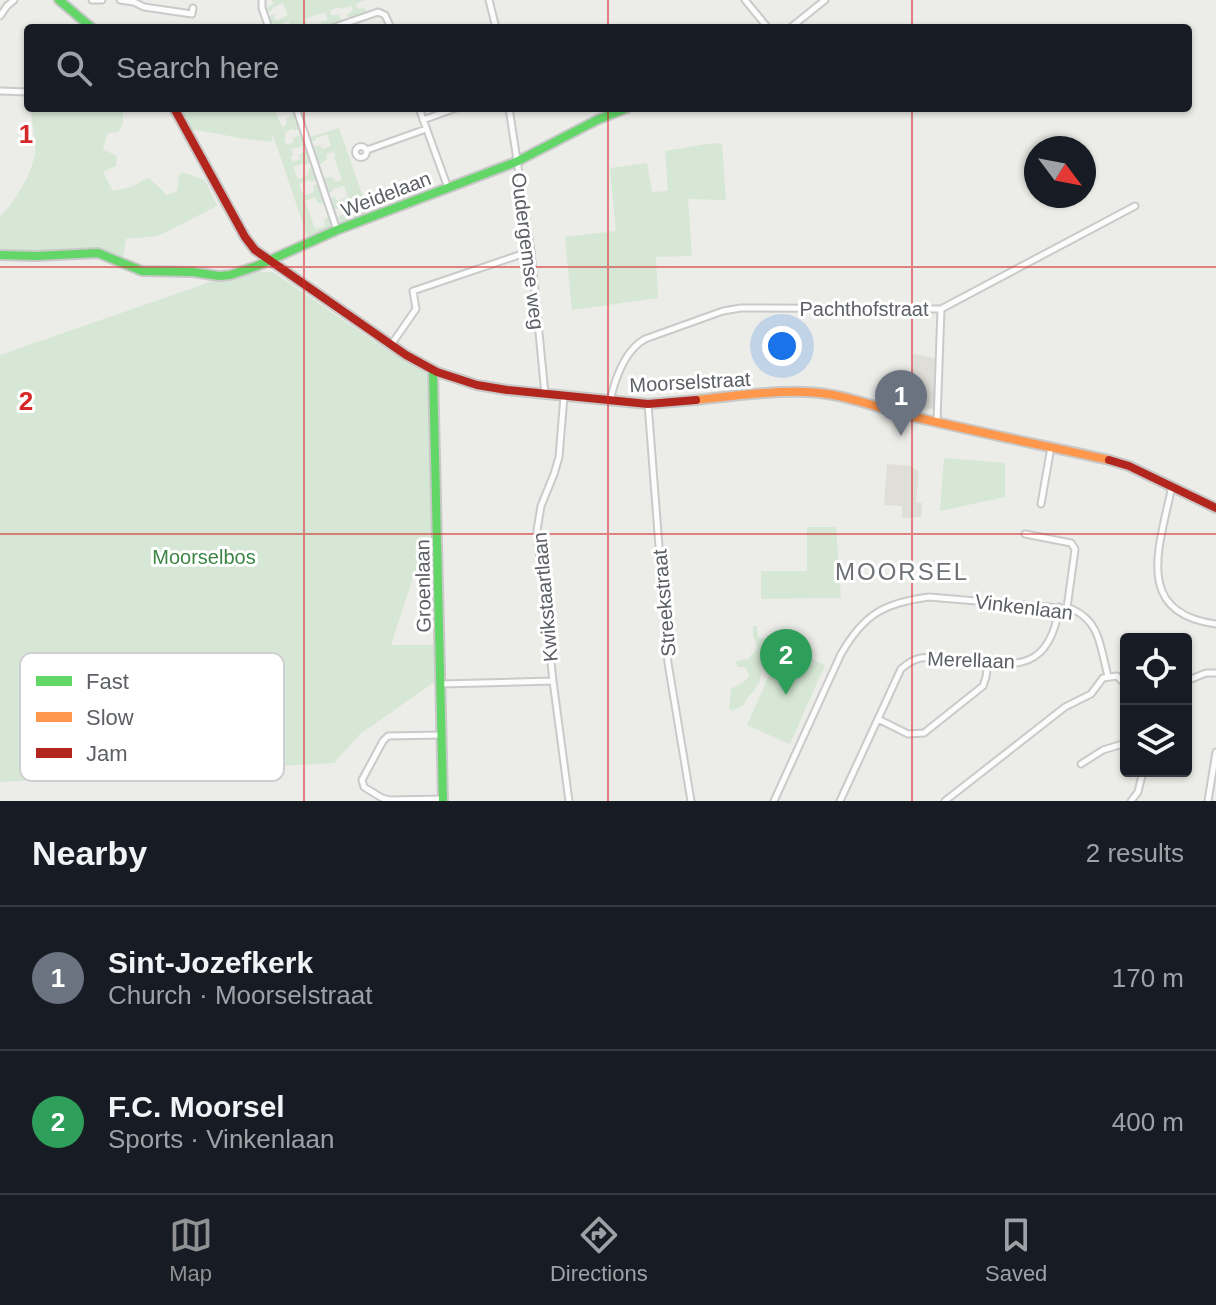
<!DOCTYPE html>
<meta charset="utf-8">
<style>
:root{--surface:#171b24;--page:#242831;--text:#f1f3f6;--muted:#9ea1a6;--line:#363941;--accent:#8f9193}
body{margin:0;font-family:Arial,sans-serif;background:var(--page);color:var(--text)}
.controls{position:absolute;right:24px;bottom:24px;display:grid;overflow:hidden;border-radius:8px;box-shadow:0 2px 6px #0004}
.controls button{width:72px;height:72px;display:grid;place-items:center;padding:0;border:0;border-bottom:2px solid var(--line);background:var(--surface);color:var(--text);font:40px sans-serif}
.compass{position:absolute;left:1024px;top:136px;width:72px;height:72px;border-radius:50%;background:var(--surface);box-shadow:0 2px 6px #0004;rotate:122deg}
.you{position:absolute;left:782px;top:346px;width:28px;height:28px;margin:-20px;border:6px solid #fff;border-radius:50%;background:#1a73e8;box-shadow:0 0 0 12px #1a73e833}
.badge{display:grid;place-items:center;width:52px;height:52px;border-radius:50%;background:var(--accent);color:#fff;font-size:26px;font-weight:700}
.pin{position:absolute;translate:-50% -66px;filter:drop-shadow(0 2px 4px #0008)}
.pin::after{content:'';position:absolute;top:42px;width:28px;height:24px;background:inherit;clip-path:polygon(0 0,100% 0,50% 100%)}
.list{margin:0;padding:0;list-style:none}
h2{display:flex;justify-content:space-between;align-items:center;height:104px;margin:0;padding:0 32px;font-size:34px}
h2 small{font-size:26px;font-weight:400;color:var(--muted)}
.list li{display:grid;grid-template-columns:52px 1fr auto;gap:24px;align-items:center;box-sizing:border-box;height:144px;padding:0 32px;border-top:2px solid var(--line)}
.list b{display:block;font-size:30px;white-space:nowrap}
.list p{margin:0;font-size:26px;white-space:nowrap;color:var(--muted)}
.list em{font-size:26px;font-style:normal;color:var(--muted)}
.icon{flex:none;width:44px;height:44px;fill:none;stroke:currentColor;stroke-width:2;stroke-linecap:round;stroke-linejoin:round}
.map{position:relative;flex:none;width:1216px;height:801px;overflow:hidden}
.search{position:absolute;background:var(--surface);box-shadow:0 2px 6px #0004;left:24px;right:24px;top:24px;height:88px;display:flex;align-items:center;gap:20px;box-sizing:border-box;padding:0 28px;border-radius:8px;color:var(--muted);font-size:30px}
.sheet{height:392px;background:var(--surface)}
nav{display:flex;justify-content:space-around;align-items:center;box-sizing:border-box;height:112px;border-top:2px solid var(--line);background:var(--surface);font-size:22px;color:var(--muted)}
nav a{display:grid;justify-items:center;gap:4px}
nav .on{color:var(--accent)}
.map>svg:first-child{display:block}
.education{fill:#dfded8}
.green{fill:#d6e8d5}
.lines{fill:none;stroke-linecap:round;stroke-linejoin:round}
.street-casing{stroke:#c9cac9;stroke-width:9}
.fast-casing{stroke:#c8c8c8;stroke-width:12}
.slow-casing{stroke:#c8c8c8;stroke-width:12}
.jam-casing{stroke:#c8c8c8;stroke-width:12}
.street{stroke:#fcfcfc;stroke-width:5}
.fast{stroke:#63d668;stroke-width:8}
.slow{stroke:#ff974d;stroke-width:8}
.jam{stroke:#b3261e;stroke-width:8}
.grid{fill:none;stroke:#d62828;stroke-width:2;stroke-opacity:0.55}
.labels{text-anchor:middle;stroke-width:6;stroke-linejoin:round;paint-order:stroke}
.street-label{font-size:20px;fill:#5d6065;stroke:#fff}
.park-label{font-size:20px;fill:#3c8545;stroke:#fff}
.quarter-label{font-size:24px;letter-spacing:2px;fill:#6e7277;stroke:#fff}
.key{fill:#fff;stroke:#cecfd1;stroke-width:2}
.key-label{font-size:22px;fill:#5d6065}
.grid-label{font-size:26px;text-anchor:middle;font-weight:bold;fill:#d62828;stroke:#fff;stroke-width:6;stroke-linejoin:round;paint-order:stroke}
</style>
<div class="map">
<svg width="1216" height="801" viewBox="0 0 1216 801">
<rect width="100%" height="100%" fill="#ecece8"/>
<!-- education -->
<path class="education" d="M913 354 938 359 936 409 917 408 916 412H910Z
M887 464 911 466 919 472 916 502 922 503 921 517 902 518V506L884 505Z"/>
<!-- green -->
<path class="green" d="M272 0H365L356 4 358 9 364 8 367 12 348 19 347 14 353 11 351 6 341 9 340 7 330 10 332 16 338 14 342 21 323 28 320 20 322 22 328 20 325 12 305 19 307 25 313 23 316 28H291L289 21 273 28 269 16 274 14 276 21 288 15 283 3 272 8V10L267 12V8L273 4Z
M31 108H123V123L118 132 107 134 103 149 117 156 116 166 103 172 113 191 131 187 148 178 156 184 167 195 177 191 179 176 182 172 205 180 217 206 158 236 126 239 123 257 103 249 50 252 0 251V217C15 201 31 176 35 154 37 142 31 122 31 108Z
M179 108H274L282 127 287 125 286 119 294 114 299 129 294 131 293 129 285 132 286 138 284 140 287 145 294 142 293 138 301 135 305 146 291 149 293 155 290 157 293 162 300 159 299 155 306 150 311 163 305 165 304 163 293 167 298 179 308 175 309 168 312 167 316 180 311 182 310 180 299 184 304 196 314 192 313 186 318 184 324 203H318L315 197 305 201 315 229 325 226 324 219 329 217 331 224 329 229 308 239 273 135 271 142 240 138 191 129Z
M339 128 369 214 344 223 339 221 336 217 345 214 346 217 354 214 350 202 339 205V208L334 210 330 198 335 197 337 201 348 197 344 186 333 189V191L328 193 323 178 333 177 336 182 342 180 334 157 336 156 334 152 326 154 327 159 319 165 313 147 321 145 322 149 331 146 327 134 316 138V140L311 142 310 137Z
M713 143 722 144 726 200 688 199 692 256 656 257 658 298 572 310 565 237 616 231 610 168 647 163 652 192 668 191 665 151Z
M259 270 260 272H273L378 344 426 373 429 377 434 571H415L391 645H436V681L360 734 334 763 0 782V355L213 281Z
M944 458 1005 463V497L940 511Z
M807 527H836L841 598 761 599V571H807Z
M753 626H757L758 638H767L769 643C766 649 762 655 761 662 761 669 762 675 759 683 755 692 747 695 744 705L732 711 729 708 731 689 746 680 749 675 745 667H738L735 662 749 658 758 648 753 636Z
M782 646 825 665 790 744 747 725Z"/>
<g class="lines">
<defs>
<path id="street" d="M92 0H102
M120 0 134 2 144 7 192 14 193 8
M262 0V8L269 28
M489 0 496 28
M745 0 768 28
M0 16 7 6 14 0
M332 28 378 12 385 15 391 28
M790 28 825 0
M0 91 28 92
M296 108 337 230
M419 108 448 188
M509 108 531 251 545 394
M423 120 456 108
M355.5 152a5.5 5.5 0 1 1 11 0a5.5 5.5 0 1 1-11 0Z
M367 150 426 129
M391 345 416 309 413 291 531 251
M564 396 559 457 554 474 541 506 537 530 553 681 569 801
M610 401C615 379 625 350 645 339L723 311 741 308 941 309 1135 206
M648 404 668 663 691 801
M937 421 941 309
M1172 486C1160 545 1132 613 1216 624
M1041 504 1051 447
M1025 534 1071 543 1075 549 1074 557 1067 608
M1186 681 1206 673H1216
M441 684 553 681
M878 719 908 734 924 733 983 686 986 677 988 662
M442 735 388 736 383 741 362 780 364 787 382 798 390 800 443 799
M1081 764 1103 750 1126 743
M774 801 841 654C864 614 884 603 929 597L1072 609C1101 622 1100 648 1108 676
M840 801 901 669C918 654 927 657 948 659 1004 664 1049 680 1059 607
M945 801 1065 707 1091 694 1103 678 1117 676 1126 685
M1131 801 1138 792 1143 771
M1208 801 1216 752"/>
<path id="fast" d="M59 0 92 28
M0 255 36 256 98 253 142 271 193 272 219 276 230 275 257 266 337 230 516 162 597 120 627 108
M433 371 443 801"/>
<path id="slow" d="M696 400C732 396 769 391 805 392 842 393 872 406 906 415 973 431 1041 445 1109 460"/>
<path id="jam" d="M174 108 245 237 255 250 406 355 437 372 477 385 507 390 648 404 696 400
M1109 460 1129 466 1216 508"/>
</defs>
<!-- street casing -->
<use href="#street" class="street-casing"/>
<!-- fast casing -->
<use href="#fast" class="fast-casing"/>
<!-- slow casing -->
<use href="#slow" class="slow-casing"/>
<!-- jam casing -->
<use href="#jam" class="jam-casing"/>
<!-- street -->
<use href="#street" class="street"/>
<!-- fast -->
<use href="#fast" class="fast"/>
<!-- slow -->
<use href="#slow" class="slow"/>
<!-- jam -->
<use href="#jam" class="jam"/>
</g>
<!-- grid -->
<path class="grid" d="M304 0V28M608 0V28M912 0V28M304 108V801M608 108V801M912 108V801M0 267H1216M0 534H1216"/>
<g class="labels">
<!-- street labels -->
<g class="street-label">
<text transform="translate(386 194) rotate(-21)" y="7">Weidelaan</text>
<text transform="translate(528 251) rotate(83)" y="7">Oudergemse weg</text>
<text x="864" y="316">Pachthofstraat</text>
<text transform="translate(690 382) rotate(-3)" y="7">Moorselstraat</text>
<text transform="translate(423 586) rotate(-91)" y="7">Groenlaan</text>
<text transform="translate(545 597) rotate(-95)" y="7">Kwikstaartlaan</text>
<text transform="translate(664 603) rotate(-95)" y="7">Streekstraat</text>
<text transform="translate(1024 607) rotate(7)" y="7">Vinkenlaan</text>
<text transform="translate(971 660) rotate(2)" y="7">Merellaan</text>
</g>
<!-- park labels -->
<g class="park-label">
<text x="204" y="564">Moorselbos</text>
</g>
<!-- quarter labels -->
<g class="quarter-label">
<text x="902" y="580">MOORSEL</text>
</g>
</g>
<!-- legend -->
<rect x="20" y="653" width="264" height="128" rx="12" class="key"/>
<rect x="36" y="676" width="36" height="10" fill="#63d668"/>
<rect x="36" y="712" width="36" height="10" fill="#ff974d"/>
<rect x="36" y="748" width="36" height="10" fill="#b3261e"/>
<g class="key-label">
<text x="86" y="689">Fast</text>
<text x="86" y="725">Slow</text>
<text x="86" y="761">Jam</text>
</g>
<g class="grid-label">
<text x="26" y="143">1</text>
<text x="26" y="410">2</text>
</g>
</svg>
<div class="controls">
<button><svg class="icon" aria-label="locate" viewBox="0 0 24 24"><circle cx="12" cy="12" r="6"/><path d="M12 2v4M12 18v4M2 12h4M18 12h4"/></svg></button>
<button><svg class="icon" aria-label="layers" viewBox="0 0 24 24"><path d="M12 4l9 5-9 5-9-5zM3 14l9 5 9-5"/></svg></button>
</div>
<svg class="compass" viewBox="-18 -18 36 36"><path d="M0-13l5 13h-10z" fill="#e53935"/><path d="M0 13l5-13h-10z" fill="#9ea1a6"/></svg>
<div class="you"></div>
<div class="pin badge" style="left:901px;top:436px;background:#6b7280">1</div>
<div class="pin badge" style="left:786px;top:695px;background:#2e9e5b">2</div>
<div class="search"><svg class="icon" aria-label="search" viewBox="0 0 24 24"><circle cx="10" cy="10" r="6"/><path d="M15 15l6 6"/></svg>Search here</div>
</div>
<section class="sheet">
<h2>Nearby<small>2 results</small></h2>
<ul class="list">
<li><span class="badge" style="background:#6b7280">1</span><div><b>Sint-Jozefkerk</b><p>Church · Moorselstraat</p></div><em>170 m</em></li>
<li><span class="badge" style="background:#2e9e5b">2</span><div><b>F.C. Moorsel</b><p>Sports · Vinkenlaan</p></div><em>400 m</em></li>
</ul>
</section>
<nav>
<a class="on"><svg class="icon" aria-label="map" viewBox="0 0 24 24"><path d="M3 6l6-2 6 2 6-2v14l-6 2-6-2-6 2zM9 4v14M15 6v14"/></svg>Map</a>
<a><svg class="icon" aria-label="directions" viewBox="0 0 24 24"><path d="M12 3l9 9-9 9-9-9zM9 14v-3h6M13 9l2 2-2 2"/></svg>Directions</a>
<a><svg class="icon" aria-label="saved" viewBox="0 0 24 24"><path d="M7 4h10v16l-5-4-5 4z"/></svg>Saved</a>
</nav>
